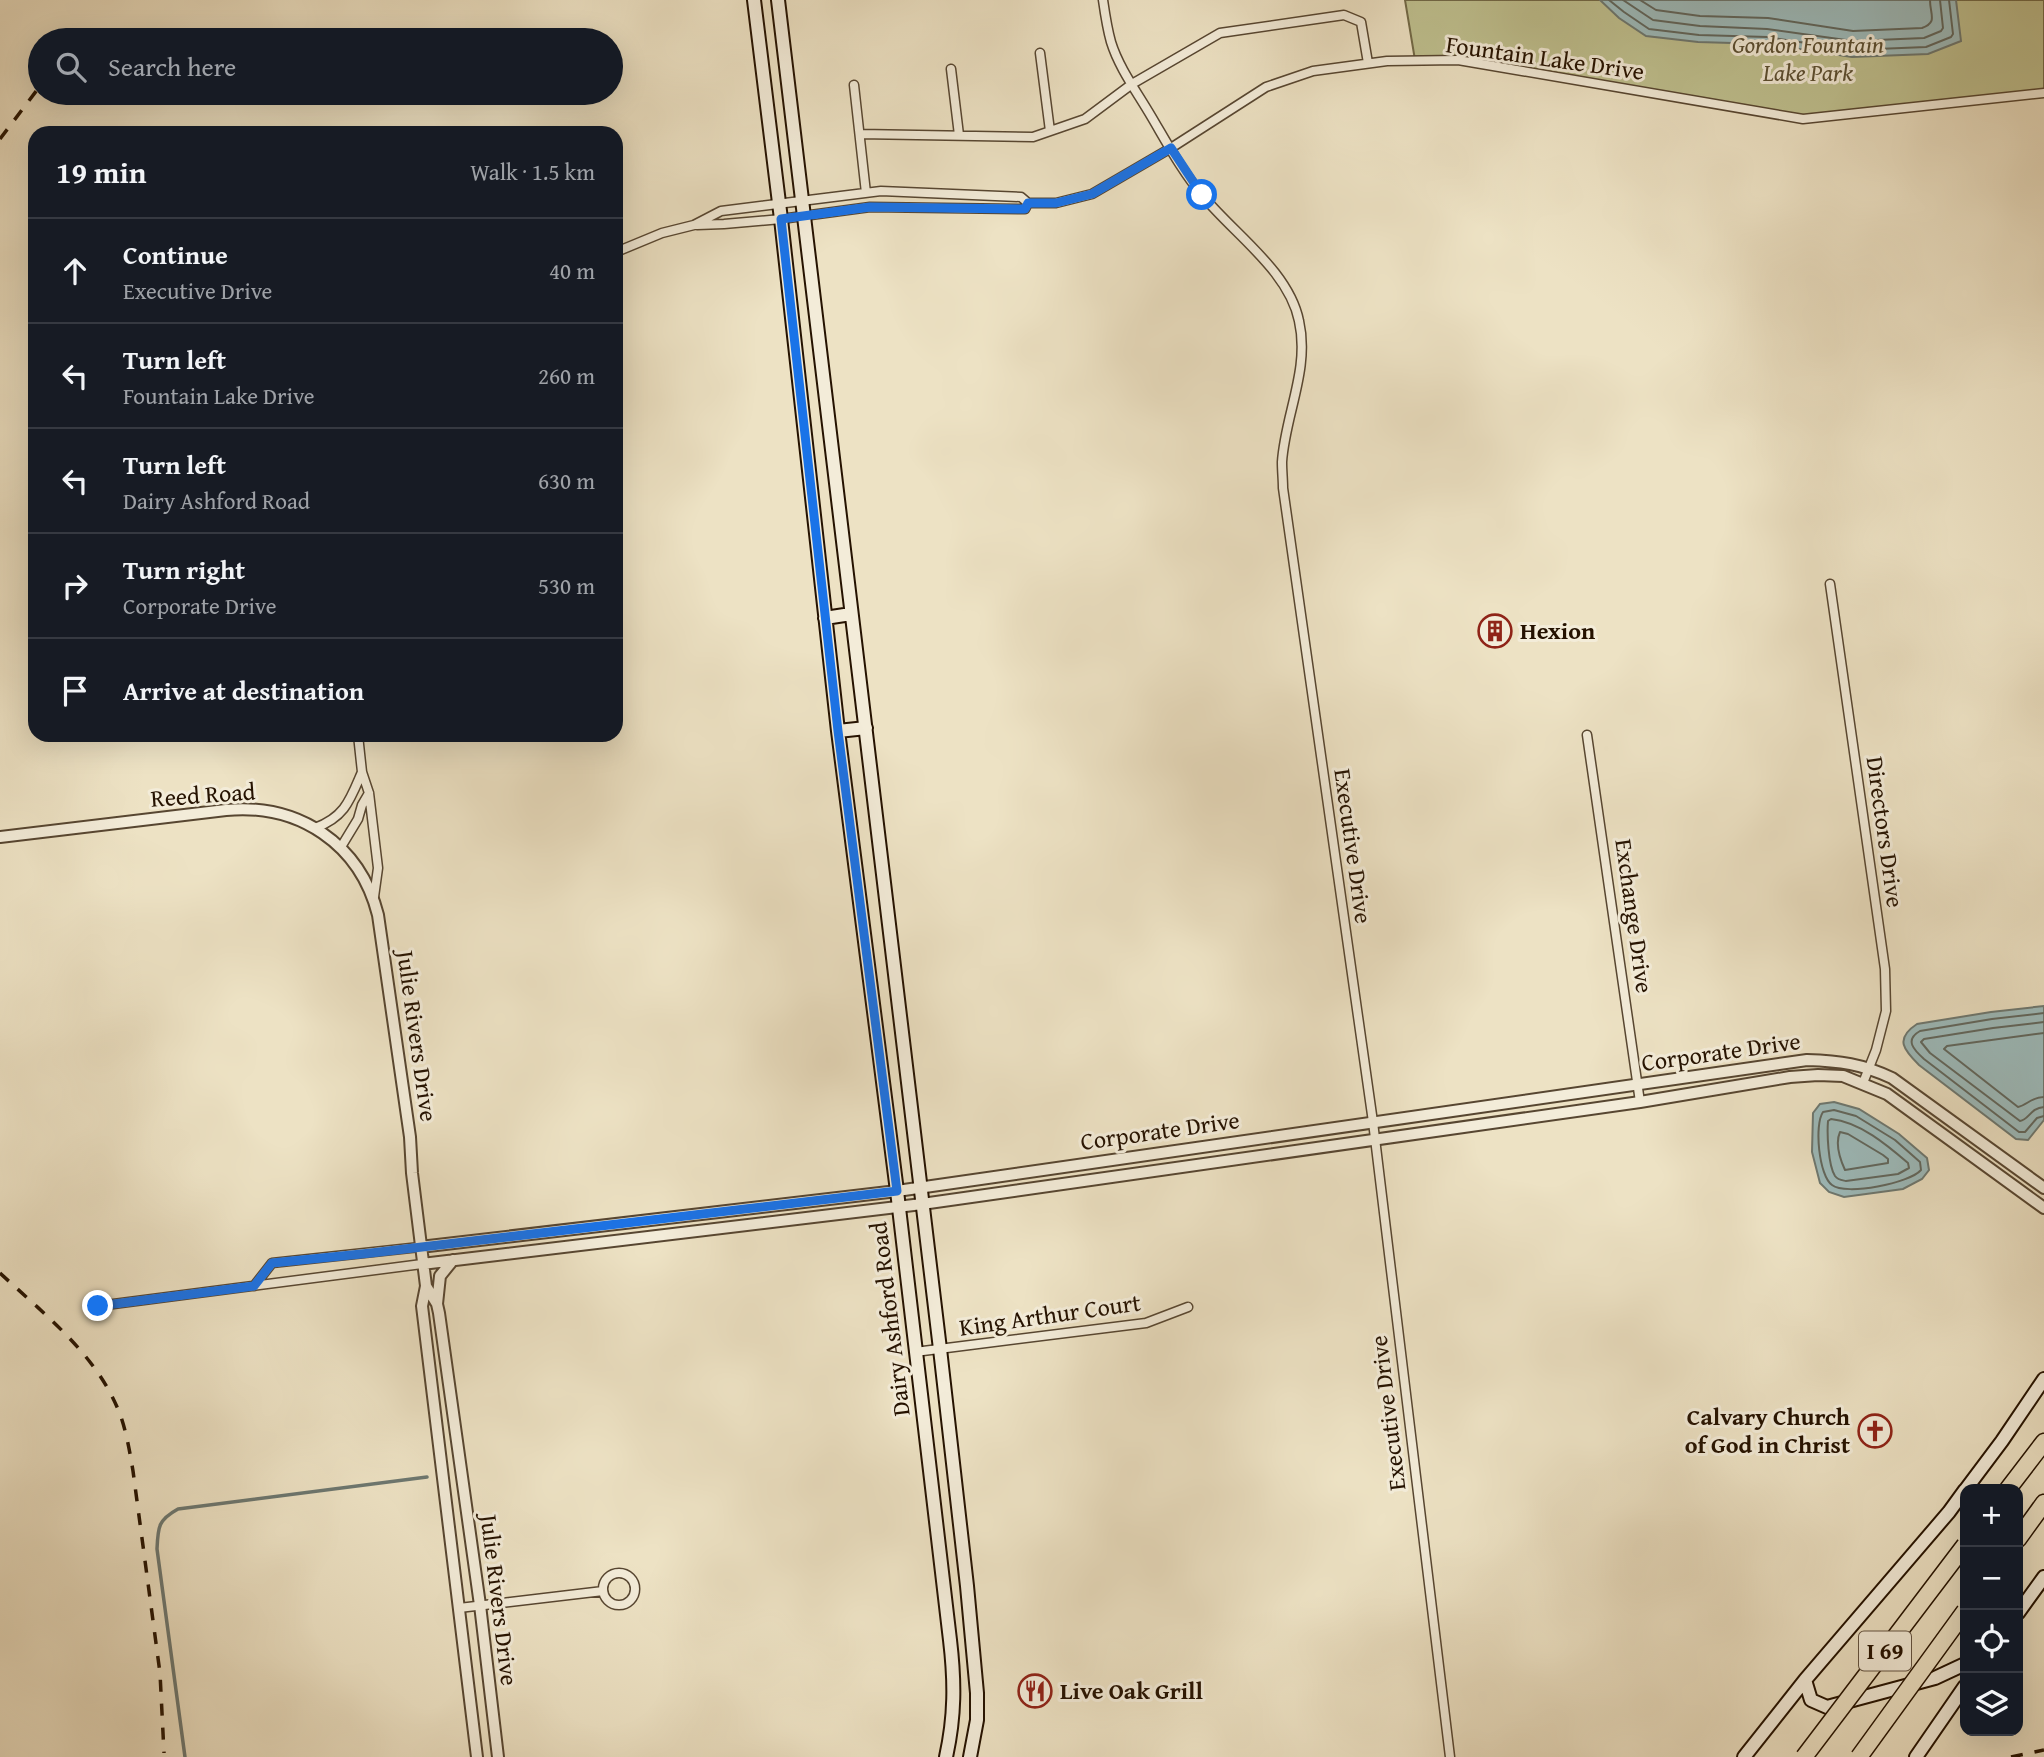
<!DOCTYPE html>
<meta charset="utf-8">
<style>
:root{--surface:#171b24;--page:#20242c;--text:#f1f3f6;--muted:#9ea1a6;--line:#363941}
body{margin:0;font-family:"Gentium Book Plus",serif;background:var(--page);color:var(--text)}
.controls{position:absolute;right:21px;bottom:21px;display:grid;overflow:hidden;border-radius:14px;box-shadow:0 7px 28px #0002}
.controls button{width:63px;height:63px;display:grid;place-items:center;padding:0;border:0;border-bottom:2px solid var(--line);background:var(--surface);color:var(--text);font:35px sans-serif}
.stop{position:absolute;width:21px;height:21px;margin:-16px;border:5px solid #1a73e8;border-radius:50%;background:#fff}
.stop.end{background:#1a73e8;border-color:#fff;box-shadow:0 2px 7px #0008}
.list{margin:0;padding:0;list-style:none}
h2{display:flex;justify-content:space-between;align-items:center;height:91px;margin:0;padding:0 28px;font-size:30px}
h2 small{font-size:23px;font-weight:400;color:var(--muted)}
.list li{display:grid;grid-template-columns:46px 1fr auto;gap:21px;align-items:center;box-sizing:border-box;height:105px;padding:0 28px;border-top:2px solid var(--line)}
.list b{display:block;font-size:26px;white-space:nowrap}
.list p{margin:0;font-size:23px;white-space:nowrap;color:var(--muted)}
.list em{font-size:23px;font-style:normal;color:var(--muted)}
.icon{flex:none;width:38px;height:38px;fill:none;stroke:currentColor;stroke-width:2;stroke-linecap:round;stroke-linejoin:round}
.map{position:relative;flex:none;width:2044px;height:1757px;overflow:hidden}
.search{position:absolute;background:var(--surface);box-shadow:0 7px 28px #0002;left:28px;top:28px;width:595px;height:77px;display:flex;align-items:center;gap:18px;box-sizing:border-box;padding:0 24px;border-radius:38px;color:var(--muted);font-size:26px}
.panel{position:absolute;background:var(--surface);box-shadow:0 7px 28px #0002;left:28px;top:126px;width:595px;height:616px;border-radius:21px}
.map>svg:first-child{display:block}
.green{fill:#bfc190;stroke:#726a48;stroke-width:2}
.water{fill:#9dbcbd;stroke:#6d7871;stroke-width:2}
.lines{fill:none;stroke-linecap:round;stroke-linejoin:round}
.shore{stroke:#61675e;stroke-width:2}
.stream{stroke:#6d7871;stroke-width:3.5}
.minor-casing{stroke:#574631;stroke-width:11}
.tertiary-casing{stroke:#574631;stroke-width:14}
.secondary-casing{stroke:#251200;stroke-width:16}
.motorway-casing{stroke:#251200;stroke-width:19}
.minor{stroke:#f3ecd9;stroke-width:8}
.tertiary{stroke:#f3ecd9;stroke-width:10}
.secondary{stroke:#f3ecd9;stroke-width:12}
.motorway{stroke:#ede2c4;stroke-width:16}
.rail{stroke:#251200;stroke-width:3.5;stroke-dasharray:12 12;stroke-linecap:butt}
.motorway-bridge-casing{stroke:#251200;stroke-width:19;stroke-linecap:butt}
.motorway-bridge{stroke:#ede2c4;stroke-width:16}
.route{stroke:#1a73e8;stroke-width:9}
.labels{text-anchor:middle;stroke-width:6;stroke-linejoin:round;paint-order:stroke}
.shield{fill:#f3ecd9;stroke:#635341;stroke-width:2}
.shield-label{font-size:23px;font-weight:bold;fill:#251200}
.park-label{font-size:24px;font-style:italic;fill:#5b4f32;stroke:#f3ecd9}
.street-label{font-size:24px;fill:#251200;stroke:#f3ecd9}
.poi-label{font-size:24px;font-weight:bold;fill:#251200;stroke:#f3ecd9;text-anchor:start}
</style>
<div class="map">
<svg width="2044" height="1757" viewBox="0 0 2044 1757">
<rect width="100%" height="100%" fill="#ede2c4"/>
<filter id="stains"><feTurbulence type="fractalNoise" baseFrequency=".00286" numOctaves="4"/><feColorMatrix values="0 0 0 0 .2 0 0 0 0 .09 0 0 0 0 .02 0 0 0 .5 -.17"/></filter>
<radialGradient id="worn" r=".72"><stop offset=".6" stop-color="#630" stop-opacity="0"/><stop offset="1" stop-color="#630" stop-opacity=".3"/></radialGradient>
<!-- green -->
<path class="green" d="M1405 0H2044V93L1803 119 1439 60H1415Z"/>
<!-- water -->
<path class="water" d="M1600 0H1956L1961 41 1928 54 1852 57 1766 44 1698 42 1646 36 1619 18Z
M2044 1006V1120L2028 1140 2016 1139 1919 1065C1904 1050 1894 1039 1917 1024L1991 1012Z
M1834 1102 1859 1109 1899 1134 1927 1158 1929 1170 1922 1179 1903 1189 1844 1197 1829 1192 1820 1183 1812 1152 1813 1113 1820 1104Z"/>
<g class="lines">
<!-- shore -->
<path class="shore" d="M1609 0 1624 12 1649 29 1699 35 1767 37 1852 50 1926 47 1951 37 1953 34 1949 0
M1623 0 1653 20 1700 26 1767 29 1853 41 1924 38 1941 31 1943 28 1940 0
M1640 0 1656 10 1700 16 1768 18 1853 31 1922 28C1938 22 1930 15 1930 0
M2044 1013 1992 1019 1920 1031C1904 1040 1914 1050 1924 1059L2019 1132H2025L2037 1118 2044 1116
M2044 1022 1993 1028 1924 1039 1921 1042 1930 1053 2020 1121C2029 1120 2030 1108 2044 1107
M2044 1033 1947 1046 1944 1049 2018 1107C2027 1105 2032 1097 2044 1097
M1834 1110 1856 1116 1895 1140 1920 1162 1921 1170C1910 1183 1846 1196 1832 1185 1819 1176 1814 1125 1823 1112Z
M1831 1119C1860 1122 1887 1145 1908 1163L1909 1168 1898 1174 1846 1181C1841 1180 1838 1180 1835 1176 1828 1165 1827 1133 1828 1121Z
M1840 1132 1848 1134 1883 1155 1888 1159V1163L1845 1170C1840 1159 1835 1143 1840 1132Z"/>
<!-- stream -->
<path class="stream" d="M185 1757 157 1549C158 1527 158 1520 178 1509L427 1477"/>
<defs>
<path id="minor" d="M1103 0C1105 14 1107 28 1111 42 1119 68 1137 92 1151 116 1167 143 1183 173 1203 196 1234 234 1289 271 1299 321 1310 369 1285 415 1282 462 1282 471 1283 480 1283 488L1373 1122 1450 1757
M1040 53 1050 131
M951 69 959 135
M854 85 866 193
M860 134 1033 137 1085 119 1132 84 1220 33 1344 15 1361 22 1368 63
M697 225 724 224 781 219 870 207 1025 209 1028 203
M616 252 662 233 694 225 721 211 881 191 1021 197 1028 203H1056L1092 194 1171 148 1266 87 1313 71 1387 61 1458 60 1803 119 2044 93
M1830 584 1885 969 1886 1011 1876 1050 1863 1083
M358 735 362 772 369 793 378 868 374 897
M1587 735 1640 1102
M315 828C345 817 350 800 362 772
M341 847 358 819 362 805 369 793
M254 1286 272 1263 420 1247
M98 1306 422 1264
M915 1352 1146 1323 1188 1307
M603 1589a16 16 0 1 1 32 0a16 16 0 1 1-32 0Z
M459 1608 603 1591"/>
<path id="tertiary" d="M0 837 226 810C299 803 360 844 378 915L410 1137 412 1173 426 1286 422 1306 477 1757
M420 1247 897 1191 1807 1060C1840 1061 1862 1064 1892 1078L2044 1188
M422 1264 922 1204 1640 1102 1790 1077 1818 1075 1843 1076 1887 1094 2044 1208
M426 1286 437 1304 439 1313 480 1605 498 1757
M437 1304 440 1276 453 1260"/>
<path id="secondary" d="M754 0 781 219 838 731 897 1191 950 1640C955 1682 955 1716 946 1757
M778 0 940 1349 967 1586 977 1693V1720L970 1757
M825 618 851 614
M838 731 866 728
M1966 1489 2002 1441 2044 1379
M2018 1613 2044 1577
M1805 1680 1811 1700 1827 1707 1935 1678 1965 1664
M1744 1757 1805 1680 1949 1512 1965 1490
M1916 1757 1965 1686"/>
<path id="motorway" d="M2008 1489 2044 1442
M2018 1539 2044 1503"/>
</defs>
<!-- minor casing -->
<use href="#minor" class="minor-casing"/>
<!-- tertiary casing -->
<use href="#tertiary" class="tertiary-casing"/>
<!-- secondary casing -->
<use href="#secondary" class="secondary-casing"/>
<!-- motorway casing -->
<use href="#motorway" class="motorway-casing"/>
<!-- minor -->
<use href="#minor" class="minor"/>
<!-- tertiary -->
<use href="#tertiary" class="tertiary"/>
<!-- secondary -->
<use href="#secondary" class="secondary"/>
<!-- motorway -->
<use href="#motorway" class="motorway"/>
<!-- rail -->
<path class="rail" d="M75 40 84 29
M0 139 40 86
M0 1273C46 1316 99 1356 121 1417 127 1435 130 1453 133 1471L160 1673 164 1753
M2011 1757 2044 1750"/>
<defs>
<path id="motorway-bridge" d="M1804 1757 1965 1545
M1859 1757 1965 1611"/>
</defs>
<!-- motorway-bridge casing -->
<use href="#motorway-bridge" class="motorway-bridge-casing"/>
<!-- motorway-bridge -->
<use href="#motorway-bridge" class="motorway-bridge"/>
</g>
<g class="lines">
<!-- route -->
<path class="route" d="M98 1306 254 1286 272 1263 371 1253 897 1191 838 731 781 219 870 207 1025 209 1028 203H1056L1092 194 1171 148 1202 195"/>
</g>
<!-- icons -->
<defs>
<symbol id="building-ring" viewBox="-11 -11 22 22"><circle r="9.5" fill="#f3ecd9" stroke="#8f2418" stroke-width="1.5"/><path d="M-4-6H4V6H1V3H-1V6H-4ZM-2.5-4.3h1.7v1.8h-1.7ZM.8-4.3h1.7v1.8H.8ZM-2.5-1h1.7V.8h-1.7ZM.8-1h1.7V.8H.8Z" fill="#8f2418"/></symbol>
<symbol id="church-ring" viewBox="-11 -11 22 22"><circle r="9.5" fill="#f3ecd9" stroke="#8f2418" stroke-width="1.5"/><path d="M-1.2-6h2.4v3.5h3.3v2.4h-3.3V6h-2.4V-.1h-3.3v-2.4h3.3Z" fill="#8f2418"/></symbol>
<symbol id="restaurant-ring" viewBox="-11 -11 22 22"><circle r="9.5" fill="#f3ecd9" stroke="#8f2418" stroke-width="1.5"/><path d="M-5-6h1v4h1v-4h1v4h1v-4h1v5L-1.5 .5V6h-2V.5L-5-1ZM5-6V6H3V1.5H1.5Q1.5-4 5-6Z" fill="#8f2418"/></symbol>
</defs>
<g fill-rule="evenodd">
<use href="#building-ring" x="1476" y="612" width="38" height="38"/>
<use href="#church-ring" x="1856" y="1412" width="38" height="38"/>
<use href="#restaurant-ring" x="1016" y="1672" width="38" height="38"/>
</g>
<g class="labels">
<!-- shield labels -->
<rect class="shield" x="1859" y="1631.5" width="52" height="39" rx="5"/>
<g class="shield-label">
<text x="1885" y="1659">I 69</text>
</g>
<!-- park labels -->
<g class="park-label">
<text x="1808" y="53">Gordon Fountain<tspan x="1808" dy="28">Lake Park</tspan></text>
</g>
<!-- street labels -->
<g class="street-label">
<text transform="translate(1545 58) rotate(8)" y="8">Fountain Lake Drive</text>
<text transform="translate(203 795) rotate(-4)" y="8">Reed Road</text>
<text transform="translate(1885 832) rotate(82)" y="8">Directors Drive</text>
<text transform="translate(1353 846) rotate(82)" y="8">Executive Drive</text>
<text transform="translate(1634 916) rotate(82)" y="8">Exchange Drive</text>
<text transform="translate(417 1036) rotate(82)" y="8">Julie Rivers Drive</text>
<text transform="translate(1721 1052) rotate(-8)" y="8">Corporate Drive</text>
<text transform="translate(1160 1131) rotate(-8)" y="8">Corporate Drive</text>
<text transform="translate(1050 1315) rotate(-8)" y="8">King Arthur Court</text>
<text transform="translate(890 1319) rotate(-97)" y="8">Dairy Ashford Road</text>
<text transform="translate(1388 1413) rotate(-97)" y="8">Executive Drive</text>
<text transform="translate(499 1600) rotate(83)" y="8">Julie Rivers Drive</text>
</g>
<!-- poi labels -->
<g class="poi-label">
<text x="1520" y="639">Hexion</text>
<text x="1850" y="1425" text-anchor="end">Calvary Church<tspan x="1850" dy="28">of God in Christ</tspan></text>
<text x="1060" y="1699">Live Oak Grill</text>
</g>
</g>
<rect width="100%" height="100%" filter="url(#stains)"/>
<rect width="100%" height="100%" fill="url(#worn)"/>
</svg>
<div class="controls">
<button>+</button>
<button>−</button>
<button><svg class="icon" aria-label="locate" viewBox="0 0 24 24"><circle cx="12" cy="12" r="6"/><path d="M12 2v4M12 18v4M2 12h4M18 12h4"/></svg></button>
<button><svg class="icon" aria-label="layers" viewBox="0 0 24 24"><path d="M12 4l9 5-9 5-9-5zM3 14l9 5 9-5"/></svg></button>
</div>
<div class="stop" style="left:1202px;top:195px"></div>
<div class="stop end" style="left:98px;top:1306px"></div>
<div class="search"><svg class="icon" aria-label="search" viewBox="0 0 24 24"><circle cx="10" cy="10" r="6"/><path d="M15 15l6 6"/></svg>Search here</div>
<section class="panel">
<h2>19 min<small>Walk · 1.5 km</small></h2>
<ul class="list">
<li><svg class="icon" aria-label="ahead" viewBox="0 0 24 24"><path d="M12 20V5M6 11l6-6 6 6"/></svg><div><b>Continue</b><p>Executive Drive</p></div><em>40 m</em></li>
<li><svg class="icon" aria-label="left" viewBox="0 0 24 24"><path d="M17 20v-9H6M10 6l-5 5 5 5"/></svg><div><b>Turn left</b><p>Fountain Lake Drive</p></div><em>260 m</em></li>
<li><svg class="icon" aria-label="left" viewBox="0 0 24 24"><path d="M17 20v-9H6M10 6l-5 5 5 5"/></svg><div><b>Turn left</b><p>Dairy Ashford Road</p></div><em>630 m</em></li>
<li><svg class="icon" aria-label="right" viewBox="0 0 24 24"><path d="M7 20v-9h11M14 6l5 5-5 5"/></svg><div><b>Turn right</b><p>Corporate Drive</p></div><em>530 m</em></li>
<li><svg class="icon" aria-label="arrive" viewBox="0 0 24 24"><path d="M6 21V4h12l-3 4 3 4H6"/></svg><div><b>Arrive at destination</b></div></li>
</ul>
</section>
</div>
